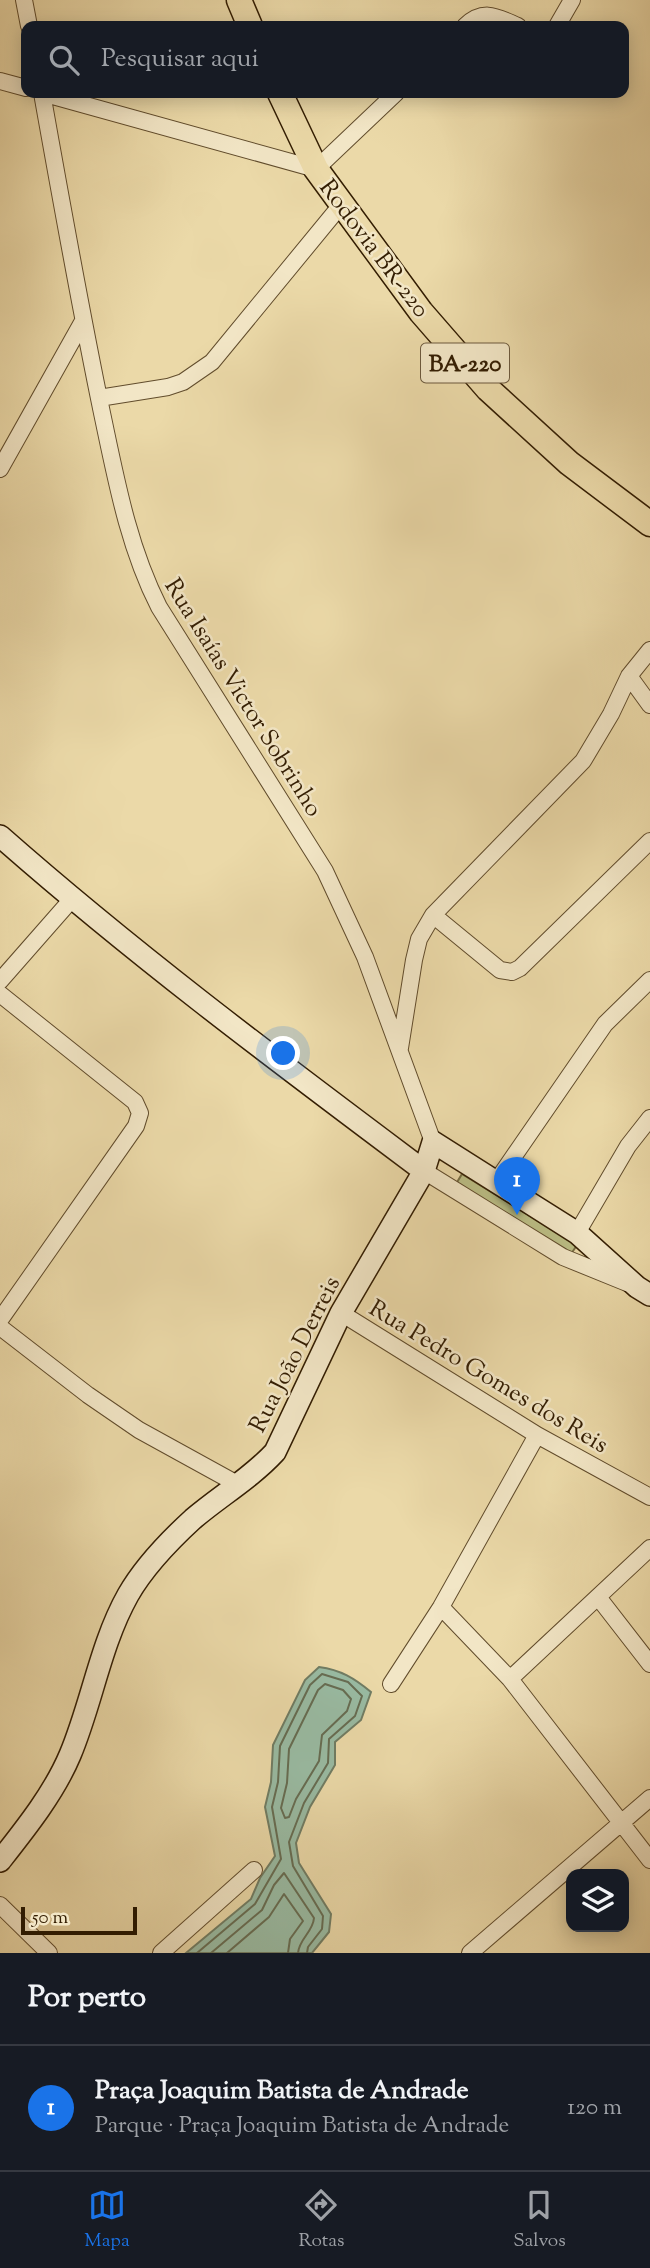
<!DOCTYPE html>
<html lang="pt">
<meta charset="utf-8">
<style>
:root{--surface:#171b24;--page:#20242c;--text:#f1f3f6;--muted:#9ea1a6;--line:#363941;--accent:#1a73e8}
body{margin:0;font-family:"Sorts Mill Goudy",serif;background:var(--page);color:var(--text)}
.controls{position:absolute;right:21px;bottom:21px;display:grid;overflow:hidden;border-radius:14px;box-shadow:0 4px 18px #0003}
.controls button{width:63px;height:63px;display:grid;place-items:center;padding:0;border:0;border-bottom:2px solid var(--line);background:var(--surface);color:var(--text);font:35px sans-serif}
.scale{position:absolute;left:21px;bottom:18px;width:116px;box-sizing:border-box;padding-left:7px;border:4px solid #331d02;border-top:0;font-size:19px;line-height:24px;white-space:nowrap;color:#331d02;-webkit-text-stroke:5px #f2e6c6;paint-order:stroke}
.you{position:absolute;left:284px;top:1054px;width:24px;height:24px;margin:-18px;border:5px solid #fff;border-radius:50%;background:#1a73e8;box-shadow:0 0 0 10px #1a73e833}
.badge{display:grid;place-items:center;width:46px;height:46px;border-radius:50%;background:var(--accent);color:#fff;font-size:23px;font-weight:700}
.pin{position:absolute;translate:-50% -58px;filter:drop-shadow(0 2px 4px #0008)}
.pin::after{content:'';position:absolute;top:37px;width:24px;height:21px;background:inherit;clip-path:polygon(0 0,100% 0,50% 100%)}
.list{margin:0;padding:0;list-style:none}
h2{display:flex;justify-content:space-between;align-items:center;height:91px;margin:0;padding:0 28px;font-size:30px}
h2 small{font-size:23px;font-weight:400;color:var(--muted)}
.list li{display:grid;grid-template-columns:46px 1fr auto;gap:21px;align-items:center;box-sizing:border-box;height:126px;padding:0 28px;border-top:2px solid var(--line)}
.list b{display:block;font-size:26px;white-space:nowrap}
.list p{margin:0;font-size:23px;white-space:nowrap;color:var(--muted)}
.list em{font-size:23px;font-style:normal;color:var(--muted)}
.icon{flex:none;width:38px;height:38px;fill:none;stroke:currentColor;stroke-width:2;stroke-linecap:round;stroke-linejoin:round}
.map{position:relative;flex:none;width:650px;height:1953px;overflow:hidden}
.search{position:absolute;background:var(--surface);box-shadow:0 4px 18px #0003;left:21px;right:21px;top:21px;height:77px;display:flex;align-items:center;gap:18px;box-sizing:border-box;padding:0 24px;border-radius:14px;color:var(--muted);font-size:26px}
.sheet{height:217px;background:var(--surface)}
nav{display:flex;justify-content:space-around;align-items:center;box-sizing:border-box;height:98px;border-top:2px solid var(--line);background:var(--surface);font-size:19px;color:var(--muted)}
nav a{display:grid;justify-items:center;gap:4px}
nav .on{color:var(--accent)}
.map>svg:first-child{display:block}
.green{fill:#bbbe85;stroke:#776e44;stroke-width:2}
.water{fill:#99bba3;stroke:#707c63;stroke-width:2}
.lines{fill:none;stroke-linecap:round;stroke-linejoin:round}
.shore{stroke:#666c52;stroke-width:2}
.street-casing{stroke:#614c2c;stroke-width:18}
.secondary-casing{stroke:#331d02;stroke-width:24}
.primary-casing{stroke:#331d02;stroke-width:27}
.street{stroke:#f2e6c6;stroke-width:16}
.secondary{stroke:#f2e6c6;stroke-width:21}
.primary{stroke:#ebd9a8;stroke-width:24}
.labels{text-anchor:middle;stroke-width:5;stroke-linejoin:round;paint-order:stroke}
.shield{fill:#f2e6c6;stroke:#6c593d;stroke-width:2}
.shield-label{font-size:23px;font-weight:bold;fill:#331d02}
.street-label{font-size:24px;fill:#331d02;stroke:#f2e6c6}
</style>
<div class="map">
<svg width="650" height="1953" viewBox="0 0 650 1953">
<rect width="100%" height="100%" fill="#ebd9a8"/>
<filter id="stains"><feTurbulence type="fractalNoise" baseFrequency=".00286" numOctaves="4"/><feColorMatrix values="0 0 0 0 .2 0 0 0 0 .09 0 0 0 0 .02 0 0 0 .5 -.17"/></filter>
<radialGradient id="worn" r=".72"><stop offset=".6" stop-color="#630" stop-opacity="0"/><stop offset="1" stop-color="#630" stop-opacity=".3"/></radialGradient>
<!-- green -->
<path class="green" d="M462 1174 577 1245 571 1254 456 1184Z"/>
<!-- water -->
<path class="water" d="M319 1667C341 1670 354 1678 371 1692L361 1720 335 1742V1765L310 1807 296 1843 299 1863 331 1914 329 1932 312 1953H186L251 1899 260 1878 275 1856 265 1807 271 1782 273 1745 305 1680Z"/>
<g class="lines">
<!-- shore -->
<path class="shore" d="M325 1684 343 1690 351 1699 347 1711 322 1735 319 1761 296 1799 289 1817 285 1818 281 1808 287 1783 289 1749 318 1690Z
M197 1953 255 1904 281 1859 272 1807 278 1782 280 1746 310 1685 322 1674 348 1682 362 1696 355 1716 329 1739 328 1763 304 1803 289 1842 293 1866 323 1916 322 1929 308 1947 307 1953
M211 1953 262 1910 274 1885 284 1873 314 1918C313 1932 299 1939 298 1953
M227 1953 269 1917 284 1894 303 1921 290 1939 288 1953"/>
<defs>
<path id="street" d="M24 0 29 26
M465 26C484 8 497 17 518 26
M557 26 572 0
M0 81 26 88
M42 93C61 200 80 307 102 413 116 479 128 546 159 607L325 871 365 957 433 1142
M42 93 316 169 396 93
M99 398 168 387 183 382 212 362 341 205
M0 469 83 321
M629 676 650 705
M433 915 500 970 512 972 520 968 650 841
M0 981 72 899
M0 994 135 1102 140 1113 136 1126 0 1320
M400 1048 414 960 419 939 433 915 583 761 611 714 629 676 650 650
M424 1171 563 1257 627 1283
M496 1182 605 1024 650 980
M577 1233 628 1146 650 1118
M341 1313 537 1435 650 1497
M0 1327 88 1395 139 1430 239 1485
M598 1597 650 1664
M441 1607 510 1679 650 1860
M510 1679 650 1548
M391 1684 441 1607 537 1435
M0 1905 49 1953
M161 1953 254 1870
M470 1953 650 1798"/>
<path id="secondary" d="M0 836C135 955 280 1063 424 1171
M0 1861C26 1828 54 1793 70 1755 92 1703 100 1645 128 1595 144 1567 169 1541 193 1519 220 1496 251 1478 275 1452L341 1313 424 1171 433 1142 577 1233 637 1287 650 1295"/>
<path id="primary" d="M239 0 250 26
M280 93 316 169 421 312 488 389 569 463 650 524"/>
</defs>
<!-- street casing -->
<use href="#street" class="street-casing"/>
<!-- secondary casing -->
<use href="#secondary" class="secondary-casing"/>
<!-- primary casing -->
<use href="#primary" class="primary-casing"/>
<!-- street -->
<use href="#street" class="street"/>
<!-- secondary -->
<use href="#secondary" class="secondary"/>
<!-- primary -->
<use href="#primary" class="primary"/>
</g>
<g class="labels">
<!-- shield labels -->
<rect class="shield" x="421" y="343.5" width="88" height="39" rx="5"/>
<g class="shield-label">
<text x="465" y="371">BA-220</text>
</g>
<!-- street labels -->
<g class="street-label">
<text transform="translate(375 248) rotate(53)" y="8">Rodovia BR-220</text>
<text transform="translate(244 697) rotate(58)" y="8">Rua Isaías Victor Sobrinho</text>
<text transform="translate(294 1354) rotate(-63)" y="8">Rua João Derreis</text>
<text transform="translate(489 1376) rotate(31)" y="8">Rua Pedro Gomes dos Reis</text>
</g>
</g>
<rect width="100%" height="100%" filter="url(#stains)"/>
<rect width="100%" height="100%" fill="url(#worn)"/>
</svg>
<div class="controls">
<button><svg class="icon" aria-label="layers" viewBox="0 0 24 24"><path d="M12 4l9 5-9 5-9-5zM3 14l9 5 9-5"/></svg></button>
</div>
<div class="scale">50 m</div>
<div class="you"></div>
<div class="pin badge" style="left:517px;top:1215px">1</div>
<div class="search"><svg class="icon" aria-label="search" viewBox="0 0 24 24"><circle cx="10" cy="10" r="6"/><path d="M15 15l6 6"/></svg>Pesquisar aqui</div>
</div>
<section class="sheet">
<h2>Por perto<small></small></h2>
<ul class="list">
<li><span class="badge">1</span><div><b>Praça Joaquim Batista de Andrade</b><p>Parque · Praça Joaquim Batista de Andrade</p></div><em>120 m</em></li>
</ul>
</section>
<nav>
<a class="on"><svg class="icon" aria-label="map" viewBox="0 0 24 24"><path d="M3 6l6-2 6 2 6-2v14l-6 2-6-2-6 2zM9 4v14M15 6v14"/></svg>Mapa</a>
<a><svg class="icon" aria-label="directions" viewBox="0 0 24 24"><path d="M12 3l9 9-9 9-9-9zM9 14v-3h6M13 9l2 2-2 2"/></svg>Rotas</a>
<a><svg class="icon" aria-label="saved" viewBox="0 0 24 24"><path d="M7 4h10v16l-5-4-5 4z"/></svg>Salvos</a>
</nav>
